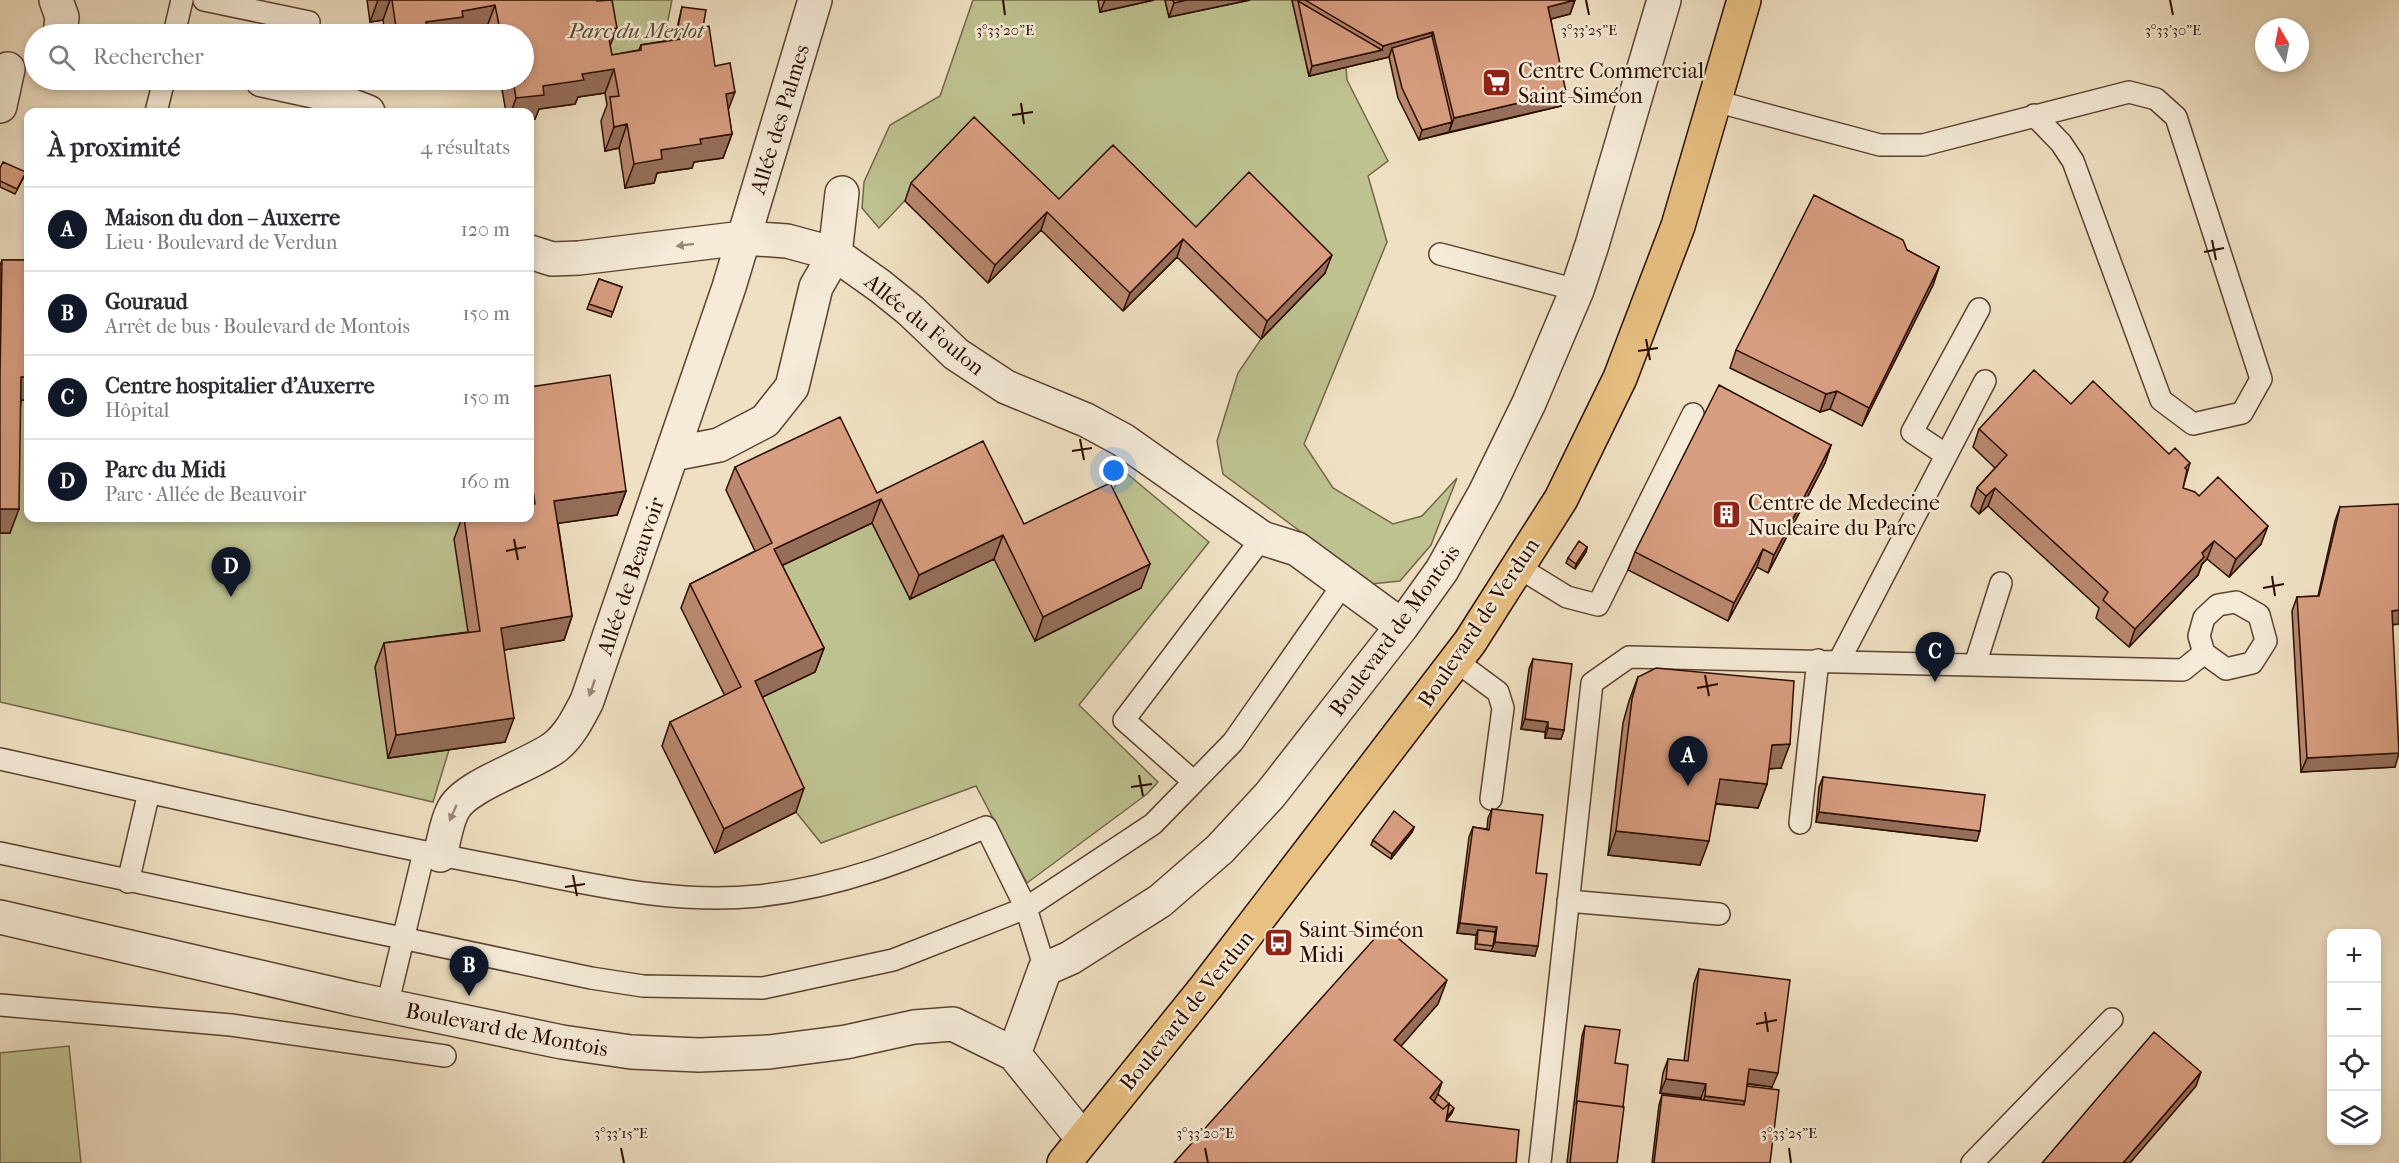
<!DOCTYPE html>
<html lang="fr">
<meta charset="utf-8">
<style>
:root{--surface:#fff;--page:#f7f7f7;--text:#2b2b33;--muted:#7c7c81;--line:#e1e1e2;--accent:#111827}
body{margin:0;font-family:"IM FELL French Canon",serif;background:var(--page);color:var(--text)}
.controls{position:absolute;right:18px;bottom:18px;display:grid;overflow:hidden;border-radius:12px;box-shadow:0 3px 9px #0003}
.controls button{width:54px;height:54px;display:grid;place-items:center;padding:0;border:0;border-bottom:2px solid var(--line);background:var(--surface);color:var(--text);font:30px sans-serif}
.compass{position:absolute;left:2255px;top:18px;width:54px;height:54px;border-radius:50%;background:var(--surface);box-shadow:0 3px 9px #0003;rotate:350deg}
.you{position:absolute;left:1114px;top:471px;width:21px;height:21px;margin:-15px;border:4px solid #fff;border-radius:50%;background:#1a73e8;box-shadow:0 0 0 9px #1a73e833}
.badge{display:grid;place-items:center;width:39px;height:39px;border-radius:50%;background:var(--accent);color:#fff;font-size:20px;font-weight:700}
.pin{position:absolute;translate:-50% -50px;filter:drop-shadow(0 2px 3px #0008)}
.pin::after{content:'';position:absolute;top:32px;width:21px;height:18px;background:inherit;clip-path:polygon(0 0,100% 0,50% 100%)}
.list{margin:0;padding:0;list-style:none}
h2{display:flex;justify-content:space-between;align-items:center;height:78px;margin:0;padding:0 24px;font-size:26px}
h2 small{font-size:20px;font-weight:400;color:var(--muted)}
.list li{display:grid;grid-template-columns:39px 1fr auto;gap:18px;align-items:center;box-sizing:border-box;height:84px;padding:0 24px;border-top:2px solid var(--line)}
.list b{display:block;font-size:22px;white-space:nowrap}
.list p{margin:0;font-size:20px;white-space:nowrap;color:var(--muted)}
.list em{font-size:20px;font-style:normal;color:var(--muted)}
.icon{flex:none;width:33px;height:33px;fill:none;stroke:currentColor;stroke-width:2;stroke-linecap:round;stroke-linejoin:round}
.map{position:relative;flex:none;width:2399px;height:1163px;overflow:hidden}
.search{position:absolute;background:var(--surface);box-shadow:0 3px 9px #0003;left:24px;top:24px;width:510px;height:66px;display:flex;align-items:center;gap:15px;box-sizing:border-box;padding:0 21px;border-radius:33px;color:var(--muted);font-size:22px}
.panel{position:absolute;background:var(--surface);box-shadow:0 3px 9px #0003;left:24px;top:108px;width:510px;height:414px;border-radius:12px}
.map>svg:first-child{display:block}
.green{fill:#bec190;stroke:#746748;stroke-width:1.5}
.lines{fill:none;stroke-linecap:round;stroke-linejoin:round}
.lane-casing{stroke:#5c4231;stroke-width:24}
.street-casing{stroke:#5c4231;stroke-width:36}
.primary-casing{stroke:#2b0d00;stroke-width:36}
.lane{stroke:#f5ebd8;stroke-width:21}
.street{stroke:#f5ebd8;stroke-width:33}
.primary{stroke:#e8c082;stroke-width:33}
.wall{fill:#b9876e;stroke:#2b0d00;stroke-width:1.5}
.shaded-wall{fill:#966e5a;stroke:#2b0d00;stroke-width:1.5}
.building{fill:#d79d80;stroke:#2b0d00;stroke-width:1.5}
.oneway{fill:#9a8777}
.ticks{fill:none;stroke:#2b0d00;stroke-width:2}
.labels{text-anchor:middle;stroke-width:5;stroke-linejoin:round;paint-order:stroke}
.park-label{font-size:22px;font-style:italic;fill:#5e4c32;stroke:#f5ebd8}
.poi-label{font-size:22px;fill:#2b0d00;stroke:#f5ebd8;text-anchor:start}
.street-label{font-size:22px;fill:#2b0d00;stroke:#f5ebd8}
.ticks-label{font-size:15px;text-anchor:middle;fill:#2b0d00;stroke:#f5ebd8;stroke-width:5;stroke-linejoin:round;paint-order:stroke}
</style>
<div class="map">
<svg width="2399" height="1163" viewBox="0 0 2399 1163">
<rect width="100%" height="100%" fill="#efe0c3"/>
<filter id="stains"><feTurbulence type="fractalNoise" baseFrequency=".00333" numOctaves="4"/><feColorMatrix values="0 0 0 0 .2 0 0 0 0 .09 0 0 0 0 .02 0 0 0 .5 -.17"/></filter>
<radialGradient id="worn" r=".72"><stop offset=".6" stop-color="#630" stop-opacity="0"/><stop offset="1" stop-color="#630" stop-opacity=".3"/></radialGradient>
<!-- green -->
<path class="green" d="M587 0H672L659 64 603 79Z
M973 0H1098L1101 12 1154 0H1165L1168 14 1245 0H1292L1309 76 1346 67 1347 80 1388 161 1368 176 1387 242 1304 444 1333 488 1393 524 1422 516 1457 478 1431 545 1400 581 1371 584 1223 474 1217 441 1238 373 1261 339 1325 273 1052 217 967 135 879 228 862 208 864 182 890 125 940 96Z
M12 400H28V518H525L471 655 388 758 449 750 433 802 0 702V533H10Z
M1125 472 1209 542 1079 705 1158 782 1147 794 1027 883 976 786 821 843 796 812 746 705 766 573 872 523 910 599 1101 507Z
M69 1046 81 1163H0V1053Z"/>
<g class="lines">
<defs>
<path id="lane" d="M204 0 309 22
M174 34 182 0
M1715 101 1880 145H1923L2129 92 2156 99 2176 117 2261 379 2242 413 2193 424 2161 400 2073 161 2061 143 2034 115
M156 112 164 80
M1440 254 1577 290
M1946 455 1912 432 1979 309
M1518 567 1567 597 1598 605 1693 414
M2236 602 2259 615 2266 641 2252 663 2226 669 2204 653 2199 636 2204 618 2218 605Z
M1456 661 1498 692 1503 708 1491 799
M1839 661 1985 381
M1975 665 2001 583
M0 759C167 796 334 835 502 867 587 883 671 905 758 896 842 887 909 859 986 827L1026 908 1045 969
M1194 782 1124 720 1262 538
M1800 823 1818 660
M0 853 591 978 643 986 763 988 893 960 1026 908 1153 824 1233 742 1344 583
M128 882 149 792
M1568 901 1719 914
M0 1005 231 1025 445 1056
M387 1006 424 852
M1540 1163 1592 683 1629 657 2183 670 2204 653
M1972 1163 2112 1019"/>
<path id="street" d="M56 0 62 17 60 34
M262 80 317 92 368 112
M0 106 8 69
M530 252 552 259 579 258 743 238 787 241 835 254 880 286 911 311 956 354 1006 387 1086 420 1123 440 1262 538 1297 549 1402 626
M673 454 719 445 765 421 792 387 816 287 835 254 842 193
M440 855C444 841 446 823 453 810 465 785 530 766 555 747 570 735 578 718 587 701L729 287 815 0
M0 917 355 999 562 1042 631 1052 699 1055 769 1052 846 1042 914 1027 953 1024 1014 1054 1083 1139
M1014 1054 1045 969 1070 958 1160 901 1220 849 1270 795 1402 626 1442 570 1485 493 1529 403 1577 290 1592 245 1664 0"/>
<path id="primary" d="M1064 1163 1206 987 1470 642 1561 499 1620 378 1678 226 1744 0"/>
</defs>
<!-- lane casing -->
<use href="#lane" class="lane-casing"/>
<!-- street casing -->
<use href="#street" class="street-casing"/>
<!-- primary casing -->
<use href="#primary" class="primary-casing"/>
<!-- lane -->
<use href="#lane" class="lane"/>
<!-- street -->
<use href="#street" class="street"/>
<!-- primary -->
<use href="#primary" class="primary"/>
</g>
<!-- wall -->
<path class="wall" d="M367 0H597L610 47 612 55 639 50 641 45 677 39 679 33 676 32 682 7 703 27 728 109 732 134 723 158 694 162 692 168 657 173 654 183 625 188 619 148 605 151 601 121 607 105 605 93 578 97 575 104 539 109 535 119 530 112H506L501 84 488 86 487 80H524V34H488L486 29 457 34H385L383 20 370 22Z
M1098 0H1154L1100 12Z
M1165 0H1250L1169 17Z
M1292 0H1575L1570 14 1551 19 1561 106 1419 140 1398 98 1389 57 1309 76Z
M0 168 24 177 15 194 0 187Z
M911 183 1059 199 1196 227 1325 273 1261 339 1177 257 1123 311 1041 230 988 283 905 201Z
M1907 250 1939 267 1933 285 1862 426 1830 409 1820 412 1730 368 1736 350Z
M2 260H28V400H21L10 533H0V265Z
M599 279 622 287 611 317 587 309Z
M530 387 626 491 617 515 558 523 572 616 564 640 504 650 505 742 388 758 375 667 384 643 468 632 454 539 462 518H530Z
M2071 404 2169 454 2190 463 2183 488 2199 496 2261 544 2229 577 2207 559 2202 564 2198 575 2129 647 2096 618 2099 608 1988 506 1979 514 1971 506 1977 488 1995 468 1973 447 1979 429Z
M1831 445 1825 463 1768 573 1757 567 1728 621 1628 570 1635 552Z
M735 467 877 493 1024 524 1141 588 1035 641 994 559 910 599 872 523 782 565 824 648 815 672 762 697 796 812 715 853 662 746 670 722 725 696 681 608 690 584 755 551 726 490Z
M2340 507 2399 624 2392 625 2395 767 2301 772 2292 611 2297 597 2318 596 2335 521Z
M1587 547 1586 552 1575 569 1566 563 1568 558Z
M1533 659 1564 730 1561 739 1545 738V732L1521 729 1529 669Z
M1638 677 1781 768 1769 769 1767 784 1758 808 1716 804 1700 865 1608 855 1623 723 1629 701Z
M1823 777 1977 841 1816 822 1819 787Z
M1492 809 1536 873 1535 956 1475 949 1476 935 1457 933 1469 837 1473 827 1487 829 1488 818Z
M1414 827 1412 832 1391 859 1371 845 1373 840Z
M1699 969 1772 1087 1747 1084V1086L1770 1163H1652L1659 1105 1662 1095 1701 1100V1098L1660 1093 1663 1073 1668 1059 1684 1061 1694 983Z
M1585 1026 1623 1107 1617 1163H1567L1582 1036Z"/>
<!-- shaded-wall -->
<path class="shaded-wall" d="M378 0H390L383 20 370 22Z
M1105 0H1154L1100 12Z
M1173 0H1250L1169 17 1174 3Z
M1575 0 1570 14 1543 21 1548 7Z
M495 5 486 29 457 34H397L426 22 462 11Z
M617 28 608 51 607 29Z
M1433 32 1428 46 1392 48 1389 57 1309 76 1312 66 1382 50 1383 46Z
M614 69 605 93 578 97 575 104 539 109 535 119H530V112H511L516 98 543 86 582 74Z
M490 80H503L501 84 488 86Z
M735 92 726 116V94Z
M1566 92 1561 106 1449 132 1454 118Z
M1452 122 1449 132 1419 140 1422 130Z
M627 124 619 148 605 151 614 127Z
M732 134 723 158 694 162 692 168 657 173 654 183 625 188 634 164 661 150 700 139Z
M1047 212 1041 230 988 283 995 265Z
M1183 239 1177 257 1123 311 1130 293Z
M1332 255 1325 273 1261 339 1267 321Z
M1939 267 1933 285 1862 426 1869 408Z
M21 377H28V400H12Z
M1837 391 1830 409 1820 412 1826 394Z
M1831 445 1825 463 1768 573 1774 555Z
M1995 488 1988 506 1979 514 1986 496Z
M626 491 617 515 546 525 554 501Z
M881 499 872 523 766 573 774 549Z
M0 509H19L10 533H0Z
M2268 526 2261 544 2229 577 2236 559Z
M1003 535 994 559 910 599 919 575Z
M2214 541 2207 559 2202 564 2198 575 2129 647 2135 629 2202 553Z
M1587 547 1586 552 1575 569 1576 564Z
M1763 549 1757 567 1728 621 1734 603Z
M1150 564 1141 588 1035 641 1043 617Z
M2399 610V624L2386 625 2392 611Z
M572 616 564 640 492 652 501 628Z
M824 648 815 672 746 705 755 681Z
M514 718 505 742 388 758 396 735Z
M1525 719 1548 722 1545 732 1521 729Z
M1548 728 1564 730 1561 739 1545 738Z
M1790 744 1781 768 1764 769 1772 745Z
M2399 753 2395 767 2301 772 2307 758Z
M1720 779 1767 784 1758 808 1711 803Z
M804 788 796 812 715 853 724 829Z
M1819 812 1980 831 1977 841 1816 822Z
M1414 827 1412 832 1391 859 1392 854Z
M1616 831 1709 841 1700 865 1608 855Z
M1460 923 1497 927 1493 937 1478 930 1476 935 1457 933Z
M1495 942 1538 946 1535 956 1491 951Z
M1447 980 1438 1004 1389 1060 1394 1040Z
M1749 1069 1778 1073 1772 1087 1744 1083Z
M2201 1072 2196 1086 2130 1163H2123Z
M1666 1079 1706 1084 1701 1098 1660 1093Z
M1442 1082 1434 1106 1430 1098Z
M1705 1096 1745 1101 1740 1115 1700 1110Z
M1454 1108 1452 1113 1441 1127 1443 1122Z"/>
<!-- building -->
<path class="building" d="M392 0H597V1L612 0 617 28 607 29 612 55 641 50V45L681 39 680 31 709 26 715 66 730 63 735 92 726 94 732 134 700 139 701 144 661 150 662 159 634 164 627 124 614 127 610 97 619 96 614 69 582 74 584 80 543 86 544 95 516 98 513 80H524V34H492L491 32 500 30 495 5 462 11 463 17 426 22 427 30 397 34Z
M1173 0H1187L1174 3Z
M1305 0H1575L1548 7 1566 92 1454 118 1433 32 1383 46Z
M1298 1 1382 50 1312 66Z
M682 7 706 10 703 27 690 29 678 27Z
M1432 36 1452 122 1422 130 1402 88 1392 48Z
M974 117 1059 199 1113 145 1196 227 1249 172 1332 255 1267 321 1183 239 1130 293 1047 212 995 265 911 183Z
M3 162 26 172 17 189 0 181V168Z
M1814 195 1903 240 1907 250 1939 267 1869 408 1837 391 1826 394 1736 350Z
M2 260H28V377H21L19 509H0V376Z
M599 279 622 287 613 312 589 304Z
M2034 370 2071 404 2093 381 2169 454 2175 448 2190 463 2185 468 2187 470 2183 488 2195 492 2199 496 2218 477 2268 526 2236 559 2214 541 2202 553 2204 557 2135 629 2103 600 2108 592 1995 488 1986 496 1977 488 2007 455 1979 429Z
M610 375 626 491 554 501 572 616 501 628 514 718 396 735 384 643 480 631 464 518H530V505L535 504 530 469V387Z
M1719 385 1831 445 1774 555 1763 549 1734 603 1635 552Z
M840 417 877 493 983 441 1024 524 1110 483 1150 564 1043 617 1003 535 919 575 881 499 774 549 824 648 755 681 804 788 724 829 670 722 741 687 690 584 772 543 735 467Z
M2399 504V610L2392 611 2399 753 2307 758 2297 597 2319 596 2340 507Z
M1579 541 1587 547 1576 564 1568 558Z
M1533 659 1572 664 1564 730 1548 728V722L1525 719Z
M1656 668 1794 681 1790 744 1772 745 1767 784 1720 779 1709 841 1616 831 1632 699 1638 677Z
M1823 777 1985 795 1980 831 1819 812Z
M1492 809 1543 815 1536 873 1547 874 1538 946 1495 942 1497 927 1460 923 1473 827 1489 830Z
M1394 811 1414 827 1392 854 1373 840Z
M1385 927 1447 980 1394 1040 1442 1082 1430 1098 1443 1109 1449 1104 1446 1121 1519 1130 1516 1163H1174Z
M1478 930 1495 932 1493 946 1477 944Z
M1699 969 1790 980 1778 1073 1749 1069 1745 1101 1705 1096 1706 1084 1666 1079 1668 1059 1688 1061Z
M1585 1026 1620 1030 1615 1063 1628 1065 1623 1107 1577 1101 1576 1105Z
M2154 1032 2201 1072 2123 1163H2042Z
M1747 1086 1779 1090 1770 1163H1654L1662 1095 1744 1105 1745 1101Z
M1438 1094 1454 1108 1447 1117 1449 1104 1443 1109 1434 1102Z
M1577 1101 1624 1107 1617 1163H1570Z"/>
<!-- one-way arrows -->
<defs><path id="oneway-solid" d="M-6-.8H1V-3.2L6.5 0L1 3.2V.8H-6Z" transform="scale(1.5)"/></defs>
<g class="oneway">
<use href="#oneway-solid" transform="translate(685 245) rotate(173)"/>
<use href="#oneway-solid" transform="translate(592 688) rotate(109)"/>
<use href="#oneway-solid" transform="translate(453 813) rotate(114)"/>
</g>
<!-- ticks -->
<path class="ticks" d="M1003 0 1005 15M1586 0 1589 15M2170 0 2173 15M1021 103 1024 124M1012 115 1033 112M2212 240 2216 260M2204 252 2224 248M1646 339 1650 360M1638 351 1658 348M1080 439 1084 460M1072 451 1092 448M514 539 518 560M506 551 526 547M2272 576 2275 596M2263 588 2284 584M1705 675 1709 696M1697 688 1718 684M1139 775 1143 796M1131 787 1152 784M573 875 577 896M565 887 585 884M1765 1012 1768 1032M1756 1024 1777 1020M621 1148 624 1163M1205 1148 1208 1163M1789 1148 1791 1163"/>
<!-- icons -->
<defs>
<symbol id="supermarket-square" viewBox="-11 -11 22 22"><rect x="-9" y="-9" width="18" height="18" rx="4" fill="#8f2418" stroke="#f5ebd8"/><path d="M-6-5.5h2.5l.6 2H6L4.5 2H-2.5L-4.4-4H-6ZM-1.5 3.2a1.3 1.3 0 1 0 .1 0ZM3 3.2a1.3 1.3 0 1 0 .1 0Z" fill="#fff"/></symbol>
<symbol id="building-square" viewBox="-11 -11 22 22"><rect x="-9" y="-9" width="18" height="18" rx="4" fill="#8f2418" stroke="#f5ebd8"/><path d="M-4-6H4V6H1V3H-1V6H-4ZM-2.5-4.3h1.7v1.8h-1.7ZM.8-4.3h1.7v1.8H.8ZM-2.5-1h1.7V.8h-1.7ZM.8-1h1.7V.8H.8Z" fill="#fff"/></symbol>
<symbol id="bus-square" viewBox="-11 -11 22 22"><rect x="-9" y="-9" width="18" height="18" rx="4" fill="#8f2418" stroke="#f5ebd8"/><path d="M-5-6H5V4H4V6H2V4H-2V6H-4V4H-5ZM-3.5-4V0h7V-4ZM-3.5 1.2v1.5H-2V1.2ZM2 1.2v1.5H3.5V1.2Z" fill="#fff"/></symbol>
</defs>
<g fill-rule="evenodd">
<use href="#supermarket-square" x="1480" y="66" width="33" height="33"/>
<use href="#building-square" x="1710" y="498" width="33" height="33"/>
<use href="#bus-square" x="1262" y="926" width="33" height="33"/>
</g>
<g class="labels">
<!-- park labels -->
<g class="park-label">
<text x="636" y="38">Parc du Merlot</text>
</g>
<!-- poi labels -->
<g class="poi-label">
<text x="1518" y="78">Centre Commercial<tspan x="1518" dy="25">Saint-Siméon</tspan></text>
<text x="1748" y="510">Centre de Medecine<tspan x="1748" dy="25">Nucleaire du Parc</tspan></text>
<text x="1299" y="937">Saint-Siméon<tspan x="1299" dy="25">Midi</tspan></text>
</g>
<!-- street labels -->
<g class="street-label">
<text transform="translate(779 119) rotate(-73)" y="8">Allée des Palmes</text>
<text transform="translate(925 324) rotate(39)" y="8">Allée du Foulon</text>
<text transform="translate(630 576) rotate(-71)" y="8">Allée de Beauvoir</text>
<text transform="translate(1478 622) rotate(-56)" y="8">Boulevard de Verdun</text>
<text transform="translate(1394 630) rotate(-54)" y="8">Boulevard de Montois</text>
<text transform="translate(1186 1010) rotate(-51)" y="8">Boulevard de Verdun</text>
<text transform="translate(507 1029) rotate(11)" y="8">Boulevard de Montois</text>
</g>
</g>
<g class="ticks-label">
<text x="1005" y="35">3°33'20"E</text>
<text x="1589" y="35">3°33'25"E</text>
<text x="2173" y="35">3°33'30"E</text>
<text x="621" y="1138">3°33'15"E</text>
<text x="1205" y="1138">3°33'20"E</text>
<text x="1789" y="1138">3°33'25"E</text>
</g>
<rect width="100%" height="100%" filter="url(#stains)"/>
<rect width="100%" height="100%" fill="url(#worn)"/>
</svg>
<div class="controls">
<button>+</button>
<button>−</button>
<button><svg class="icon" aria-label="locate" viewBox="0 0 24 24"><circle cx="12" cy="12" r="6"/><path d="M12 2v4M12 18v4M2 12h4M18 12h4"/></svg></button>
<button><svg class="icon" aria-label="layers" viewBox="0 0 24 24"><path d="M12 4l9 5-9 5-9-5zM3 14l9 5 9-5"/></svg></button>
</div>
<svg class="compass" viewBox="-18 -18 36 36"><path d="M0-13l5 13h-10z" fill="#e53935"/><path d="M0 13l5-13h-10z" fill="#7c7c81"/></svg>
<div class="you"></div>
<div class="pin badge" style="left:1688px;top:786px">A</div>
<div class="pin badge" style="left:469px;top:996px">B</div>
<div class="pin badge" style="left:1935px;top:682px">C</div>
<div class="pin badge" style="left:231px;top:597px">D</div>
<div class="search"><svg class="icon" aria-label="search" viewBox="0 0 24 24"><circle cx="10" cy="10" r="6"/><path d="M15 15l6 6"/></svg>Rechercher</div>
<section class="panel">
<h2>À proximité<small>4 résultats</small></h2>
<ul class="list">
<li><span class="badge">A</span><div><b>Maison du don – Auxerre</b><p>Lieu · Boulevard de Verdun</p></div><em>120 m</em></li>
<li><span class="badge">B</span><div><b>Gouraud</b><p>Arrêt de bus · Boulevard de Montois</p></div><em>150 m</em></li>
<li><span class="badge">C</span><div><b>Centre hospitalier d’Auxerre</b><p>Hôpital</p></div><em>150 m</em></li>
<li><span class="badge">D</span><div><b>Parc du Midi</b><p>Parc · Allée de Beauvoir</p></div><em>160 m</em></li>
</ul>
</section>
</div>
